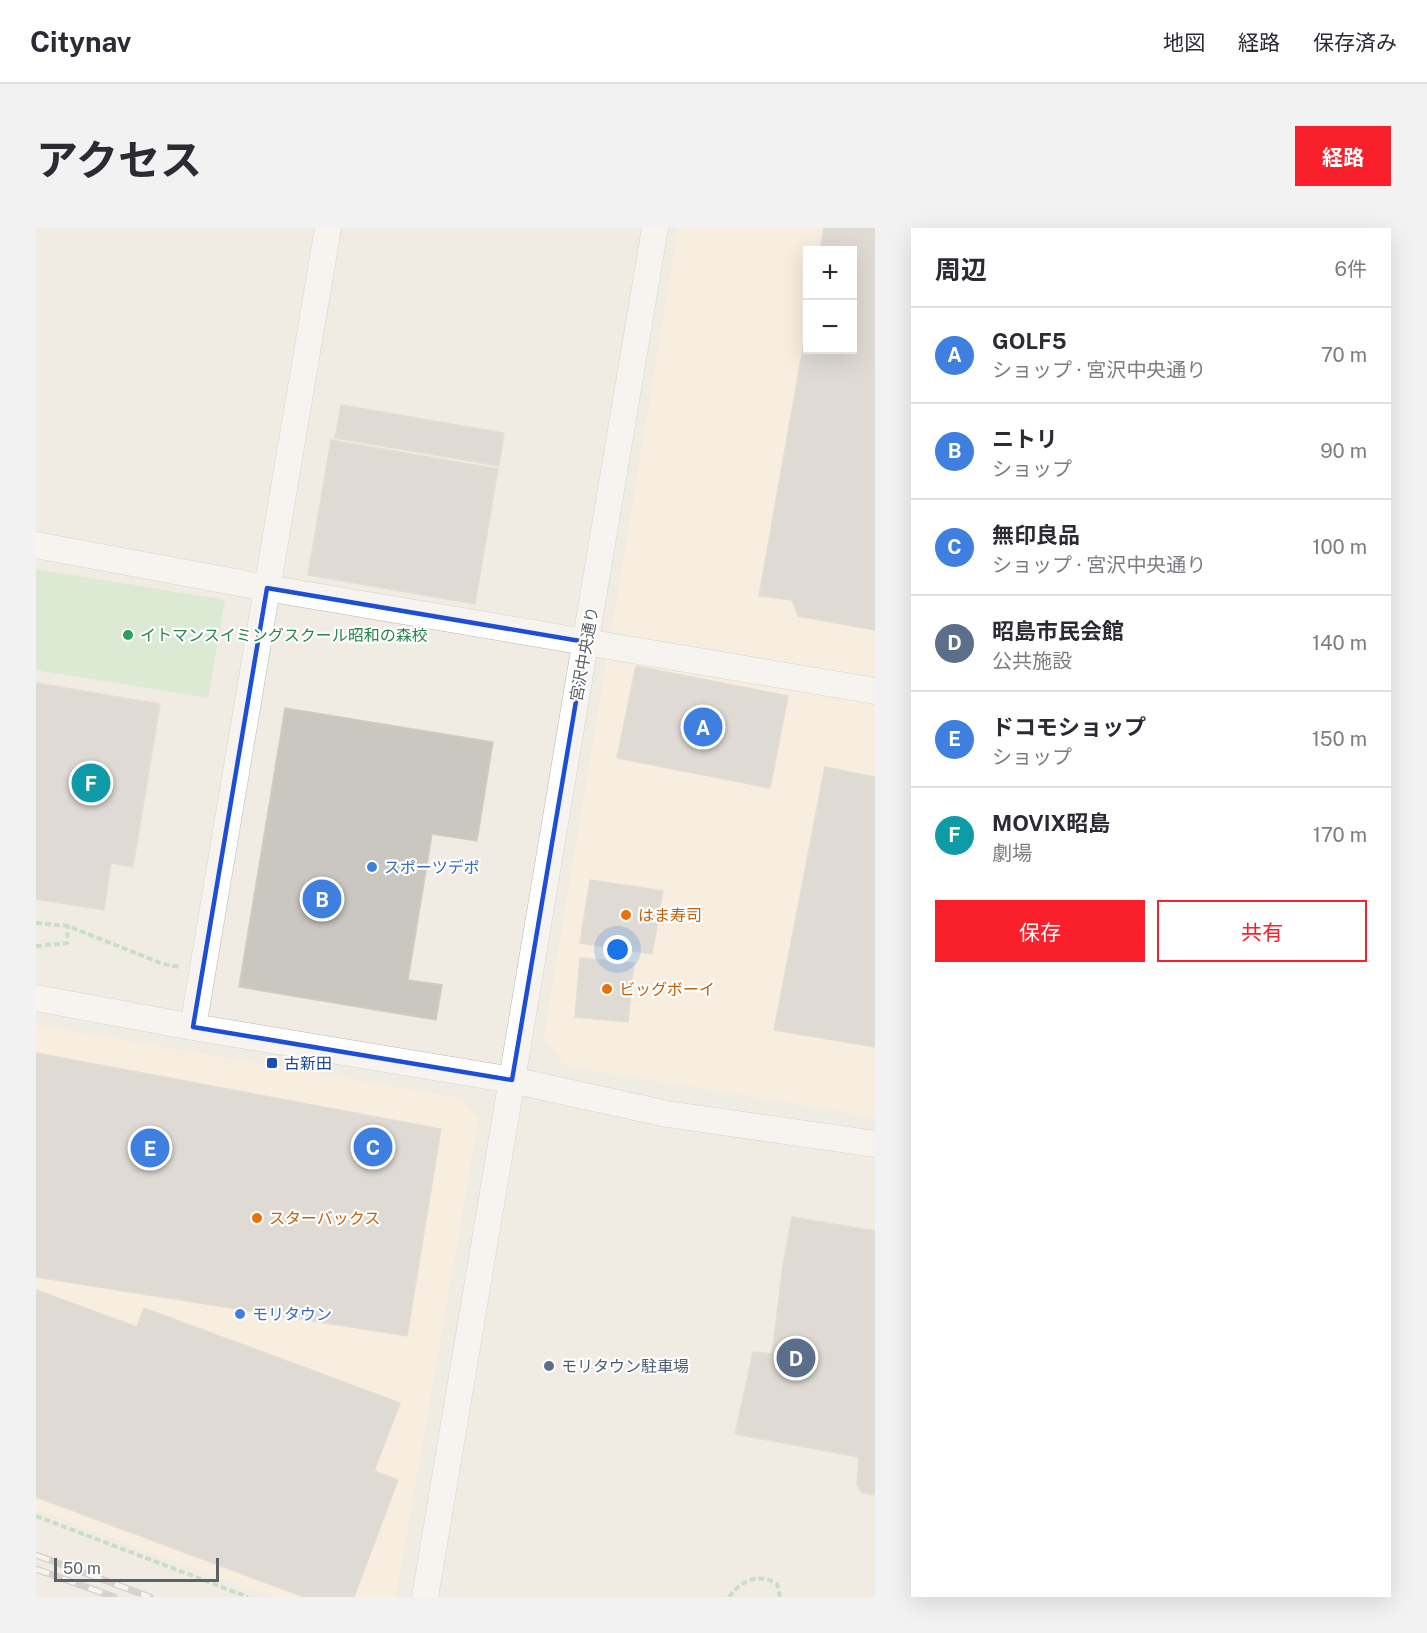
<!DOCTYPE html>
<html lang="ja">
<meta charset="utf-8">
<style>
:root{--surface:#fff;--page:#f2f2f3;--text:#2b2b33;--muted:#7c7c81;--line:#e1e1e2;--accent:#f9202b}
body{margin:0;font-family:"Public Sans","Noto Sans JP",sans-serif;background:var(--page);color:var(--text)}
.controls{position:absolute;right:18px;top:18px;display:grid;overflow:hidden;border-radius:0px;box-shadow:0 6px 24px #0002}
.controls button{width:54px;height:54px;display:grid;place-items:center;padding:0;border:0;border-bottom:2px solid var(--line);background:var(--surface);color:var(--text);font:30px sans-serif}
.scale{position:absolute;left:18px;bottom:15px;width:165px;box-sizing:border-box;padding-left:6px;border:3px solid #5b6166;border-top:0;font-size:16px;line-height:21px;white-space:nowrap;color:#5b6166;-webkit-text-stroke:4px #fff;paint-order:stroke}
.you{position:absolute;left:582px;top:722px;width:21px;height:21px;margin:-15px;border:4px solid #fff;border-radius:50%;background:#1a73e8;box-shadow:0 0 0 9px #1a73e833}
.badge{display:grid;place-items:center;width:39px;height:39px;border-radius:50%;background:var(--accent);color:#fff;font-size:20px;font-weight:700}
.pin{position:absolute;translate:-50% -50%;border:3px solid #fff;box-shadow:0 2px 6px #0006}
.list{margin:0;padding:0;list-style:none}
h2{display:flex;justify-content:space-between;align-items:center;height:78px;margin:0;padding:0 24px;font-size:26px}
h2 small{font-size:20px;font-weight:400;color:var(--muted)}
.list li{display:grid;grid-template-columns:39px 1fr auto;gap:18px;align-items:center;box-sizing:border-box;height:96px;padding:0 24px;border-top:2px solid var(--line)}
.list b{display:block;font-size:22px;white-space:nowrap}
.list p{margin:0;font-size:20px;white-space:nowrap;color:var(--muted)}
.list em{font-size:20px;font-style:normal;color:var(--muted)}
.actions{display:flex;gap:12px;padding:18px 24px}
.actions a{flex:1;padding:14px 0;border:2px solid var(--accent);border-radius:0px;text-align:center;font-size:21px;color:var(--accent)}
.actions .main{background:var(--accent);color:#fff}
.map{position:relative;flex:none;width:839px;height:1369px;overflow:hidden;border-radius:0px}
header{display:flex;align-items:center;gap:36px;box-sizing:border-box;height:84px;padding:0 30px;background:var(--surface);border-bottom:2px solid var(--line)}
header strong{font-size:28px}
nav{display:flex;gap:33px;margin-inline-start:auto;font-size:21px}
.intro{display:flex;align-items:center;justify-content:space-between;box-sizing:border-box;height:144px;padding:0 36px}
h1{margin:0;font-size:42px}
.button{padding:15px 27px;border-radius:0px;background:var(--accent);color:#fff;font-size:21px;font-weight:700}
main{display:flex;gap:36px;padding:0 36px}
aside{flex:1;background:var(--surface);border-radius:0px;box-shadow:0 6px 24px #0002}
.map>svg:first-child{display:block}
.commercial{fill:#fff1d9;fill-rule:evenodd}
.garden{fill:#c3e9be}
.building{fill:#cac6c0;stroke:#d5ccc1;stroke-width:1.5}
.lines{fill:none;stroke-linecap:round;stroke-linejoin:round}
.minor-casing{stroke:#b4b8bc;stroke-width:27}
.path{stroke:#98d1a1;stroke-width:4;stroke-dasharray:6 3;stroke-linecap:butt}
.minor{stroke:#fff;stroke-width:26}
.rail-casing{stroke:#b3b4b5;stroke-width:7}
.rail{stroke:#fff;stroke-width:4.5;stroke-dasharray:14;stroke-linecap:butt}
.marked{fill:none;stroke:#1d4ed8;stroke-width:4.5;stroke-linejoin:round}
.leisure-dot{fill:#2e9e5b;stroke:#fff;stroke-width:2}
.shop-dot{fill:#3f7fe0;stroke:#fff;stroke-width:2}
.food-dot{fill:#e8710a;stroke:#fff;stroke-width:2}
.transit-dot{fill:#1a4fb4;stroke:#fff;stroke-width:2}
.service-dot{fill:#5c6f8a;stroke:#fff;stroke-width:2}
.labels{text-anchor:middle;stroke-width:4.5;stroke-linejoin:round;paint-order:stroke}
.leisure-label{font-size:16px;fill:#27864d;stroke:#fff;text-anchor:start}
.street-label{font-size:16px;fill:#5b6166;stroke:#fff}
.shop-label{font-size:16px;fill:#366cbe;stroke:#fff;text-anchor:start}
.food-label{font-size:16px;fill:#c56008;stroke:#fff;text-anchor:start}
.transit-label{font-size:16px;fill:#164399;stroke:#fff;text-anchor:start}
.service-label{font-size:16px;fill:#4e5e75;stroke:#fff;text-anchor:start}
</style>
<header>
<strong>Citynav</strong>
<nav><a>地図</a><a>経路</a><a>保存済み</a></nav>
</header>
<div class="intro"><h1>アクセス</h1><a class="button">経路</a></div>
<main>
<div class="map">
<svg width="839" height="1369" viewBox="0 0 839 1369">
<rect width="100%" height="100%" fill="#f0ebe3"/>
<!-- commercial -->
<path class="commercial" d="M642 0H839V889L529 838 508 808ZM772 22H816V122H772Z
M0 797 425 870 443 890 360 1369H235L0 1282Z"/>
<!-- garden -->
<path class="garden" d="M0 341 189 372 172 470 0 442Z"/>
<!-- building -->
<path class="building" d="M788 0H839V402L762 388 756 372 723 368 772 92V122H816V22H784Z
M305 177 468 205 463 238 299 210Z
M295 212 462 241 439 376 272 347Z
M600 438 752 468 734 560 581 530Z
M0 455 124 476 97 639 75 635 68 682 0 671Z
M249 480 457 514 441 613 396 606 372 752 406 757 400 792 203 759Z
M789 539 839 549V819L738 802Z
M554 652 627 663 616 726 544 715Z
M544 730 598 735 592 794 539 789Z
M0 825 405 901 371 1108 0 1049Z
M756 989 839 1003V1267L826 1265 821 1257 823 1229 699 1206 717 1124 736 1126 747 1037Z
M0 1062 101 1099 108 1080 364 1175 338 1243 362 1252 318 1369H268L0 1269Z"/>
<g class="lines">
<defs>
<path id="minor" d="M0 317 231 360 839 463
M0 770 157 799 476 852 631 886 839 916
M157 799 292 0
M389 1369 619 0"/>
</defs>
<!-- minor casing -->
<use href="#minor" class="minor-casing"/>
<!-- path -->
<path class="path" d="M0 695 32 698 127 736 144 739
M0 718 31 715 32 698
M0 1288 212 1369
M693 1369C704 1353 723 1344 741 1356L744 1369"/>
<!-- minor -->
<use href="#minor" class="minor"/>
<defs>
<path id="rail" d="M0 1327 114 1369
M0 1341 78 1369"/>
</defs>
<!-- rail casing -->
<use href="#rail" class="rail-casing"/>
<!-- rail -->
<use href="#rail" class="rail"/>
</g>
<!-- marked area -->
<path d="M0 0H839V1369H0ZM231 360 550 414 476 852 157 799Z" fill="#f0ebe3" fill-opacity=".55" fill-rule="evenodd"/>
<path class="marked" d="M231 360 550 414 476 852 157 799Z"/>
<!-- markers -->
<circle class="leisure-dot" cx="92" cy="407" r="6"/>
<g class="shop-dot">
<circle cx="336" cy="639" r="6"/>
<circle cx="204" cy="1086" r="6"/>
</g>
<g class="food-dot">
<circle cx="590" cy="687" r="6"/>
<circle cx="571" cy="761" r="6"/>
<circle cx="221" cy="990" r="6"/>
</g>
<rect class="transit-dot" x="230" y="829" width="12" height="12" rx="3"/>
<circle class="service-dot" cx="513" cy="1138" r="6"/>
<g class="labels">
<!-- leisure labels -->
<g class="leisure-label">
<text x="104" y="413">イトマンスイミングスクール昭和の森校</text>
</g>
<!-- street labels -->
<g class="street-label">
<text transform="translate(548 426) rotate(-80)" y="6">宮沢中央通り</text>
</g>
<!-- shop labels -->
<g class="shop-label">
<text x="348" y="645">スポーツデポ</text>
<text x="216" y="1092">モリタウン</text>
</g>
<!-- food labels -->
<g class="food-label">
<text x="602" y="693">はま寿司</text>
<text x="583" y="767">ビッグボーイ</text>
<text x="233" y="996">スターバックス</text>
</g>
<!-- transit labels -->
<g class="transit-label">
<text x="248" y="841">古新田</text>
</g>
<!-- service labels -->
<g class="service-label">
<text x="525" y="1144">モリタウン駐車場</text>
</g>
</g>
</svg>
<div class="controls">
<button>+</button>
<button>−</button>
</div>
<div class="scale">50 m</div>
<div class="you"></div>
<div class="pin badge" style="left:667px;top:499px;background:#3f7fe0">A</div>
<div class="pin badge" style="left:286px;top:671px;background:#3f7fe0">B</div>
<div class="pin badge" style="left:337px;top:919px;background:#3f7fe0">C</div>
<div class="pin badge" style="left:760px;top:1130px;background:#5c6f8a">D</div>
<div class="pin badge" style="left:114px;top:920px;background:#3f7fe0">E</div>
<div class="pin badge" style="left:55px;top:555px;background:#0f9aa8">F</div>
</div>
<aside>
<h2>周辺<small>6件</small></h2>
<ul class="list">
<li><span class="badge" style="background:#3f7fe0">A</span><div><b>GOLF5</b><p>ショップ · 宮沢中央通り</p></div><em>70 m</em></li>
<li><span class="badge" style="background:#3f7fe0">B</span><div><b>ニトリ</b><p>ショップ</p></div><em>90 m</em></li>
<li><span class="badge" style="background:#3f7fe0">C</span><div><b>無印良品</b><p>ショップ · 宮沢中央通り</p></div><em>100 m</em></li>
<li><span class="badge" style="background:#5c6f8a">D</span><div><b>昭島市民会館</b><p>公共施設</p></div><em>140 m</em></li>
<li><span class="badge" style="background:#3f7fe0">E</span><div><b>ドコモショップ</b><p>ショップ</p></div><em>150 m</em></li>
<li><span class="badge" style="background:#0f9aa8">F</span><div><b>MOVIX昭島</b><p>劇場</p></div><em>170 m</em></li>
</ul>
<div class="actions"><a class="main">保存</a><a>共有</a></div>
</aside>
</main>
